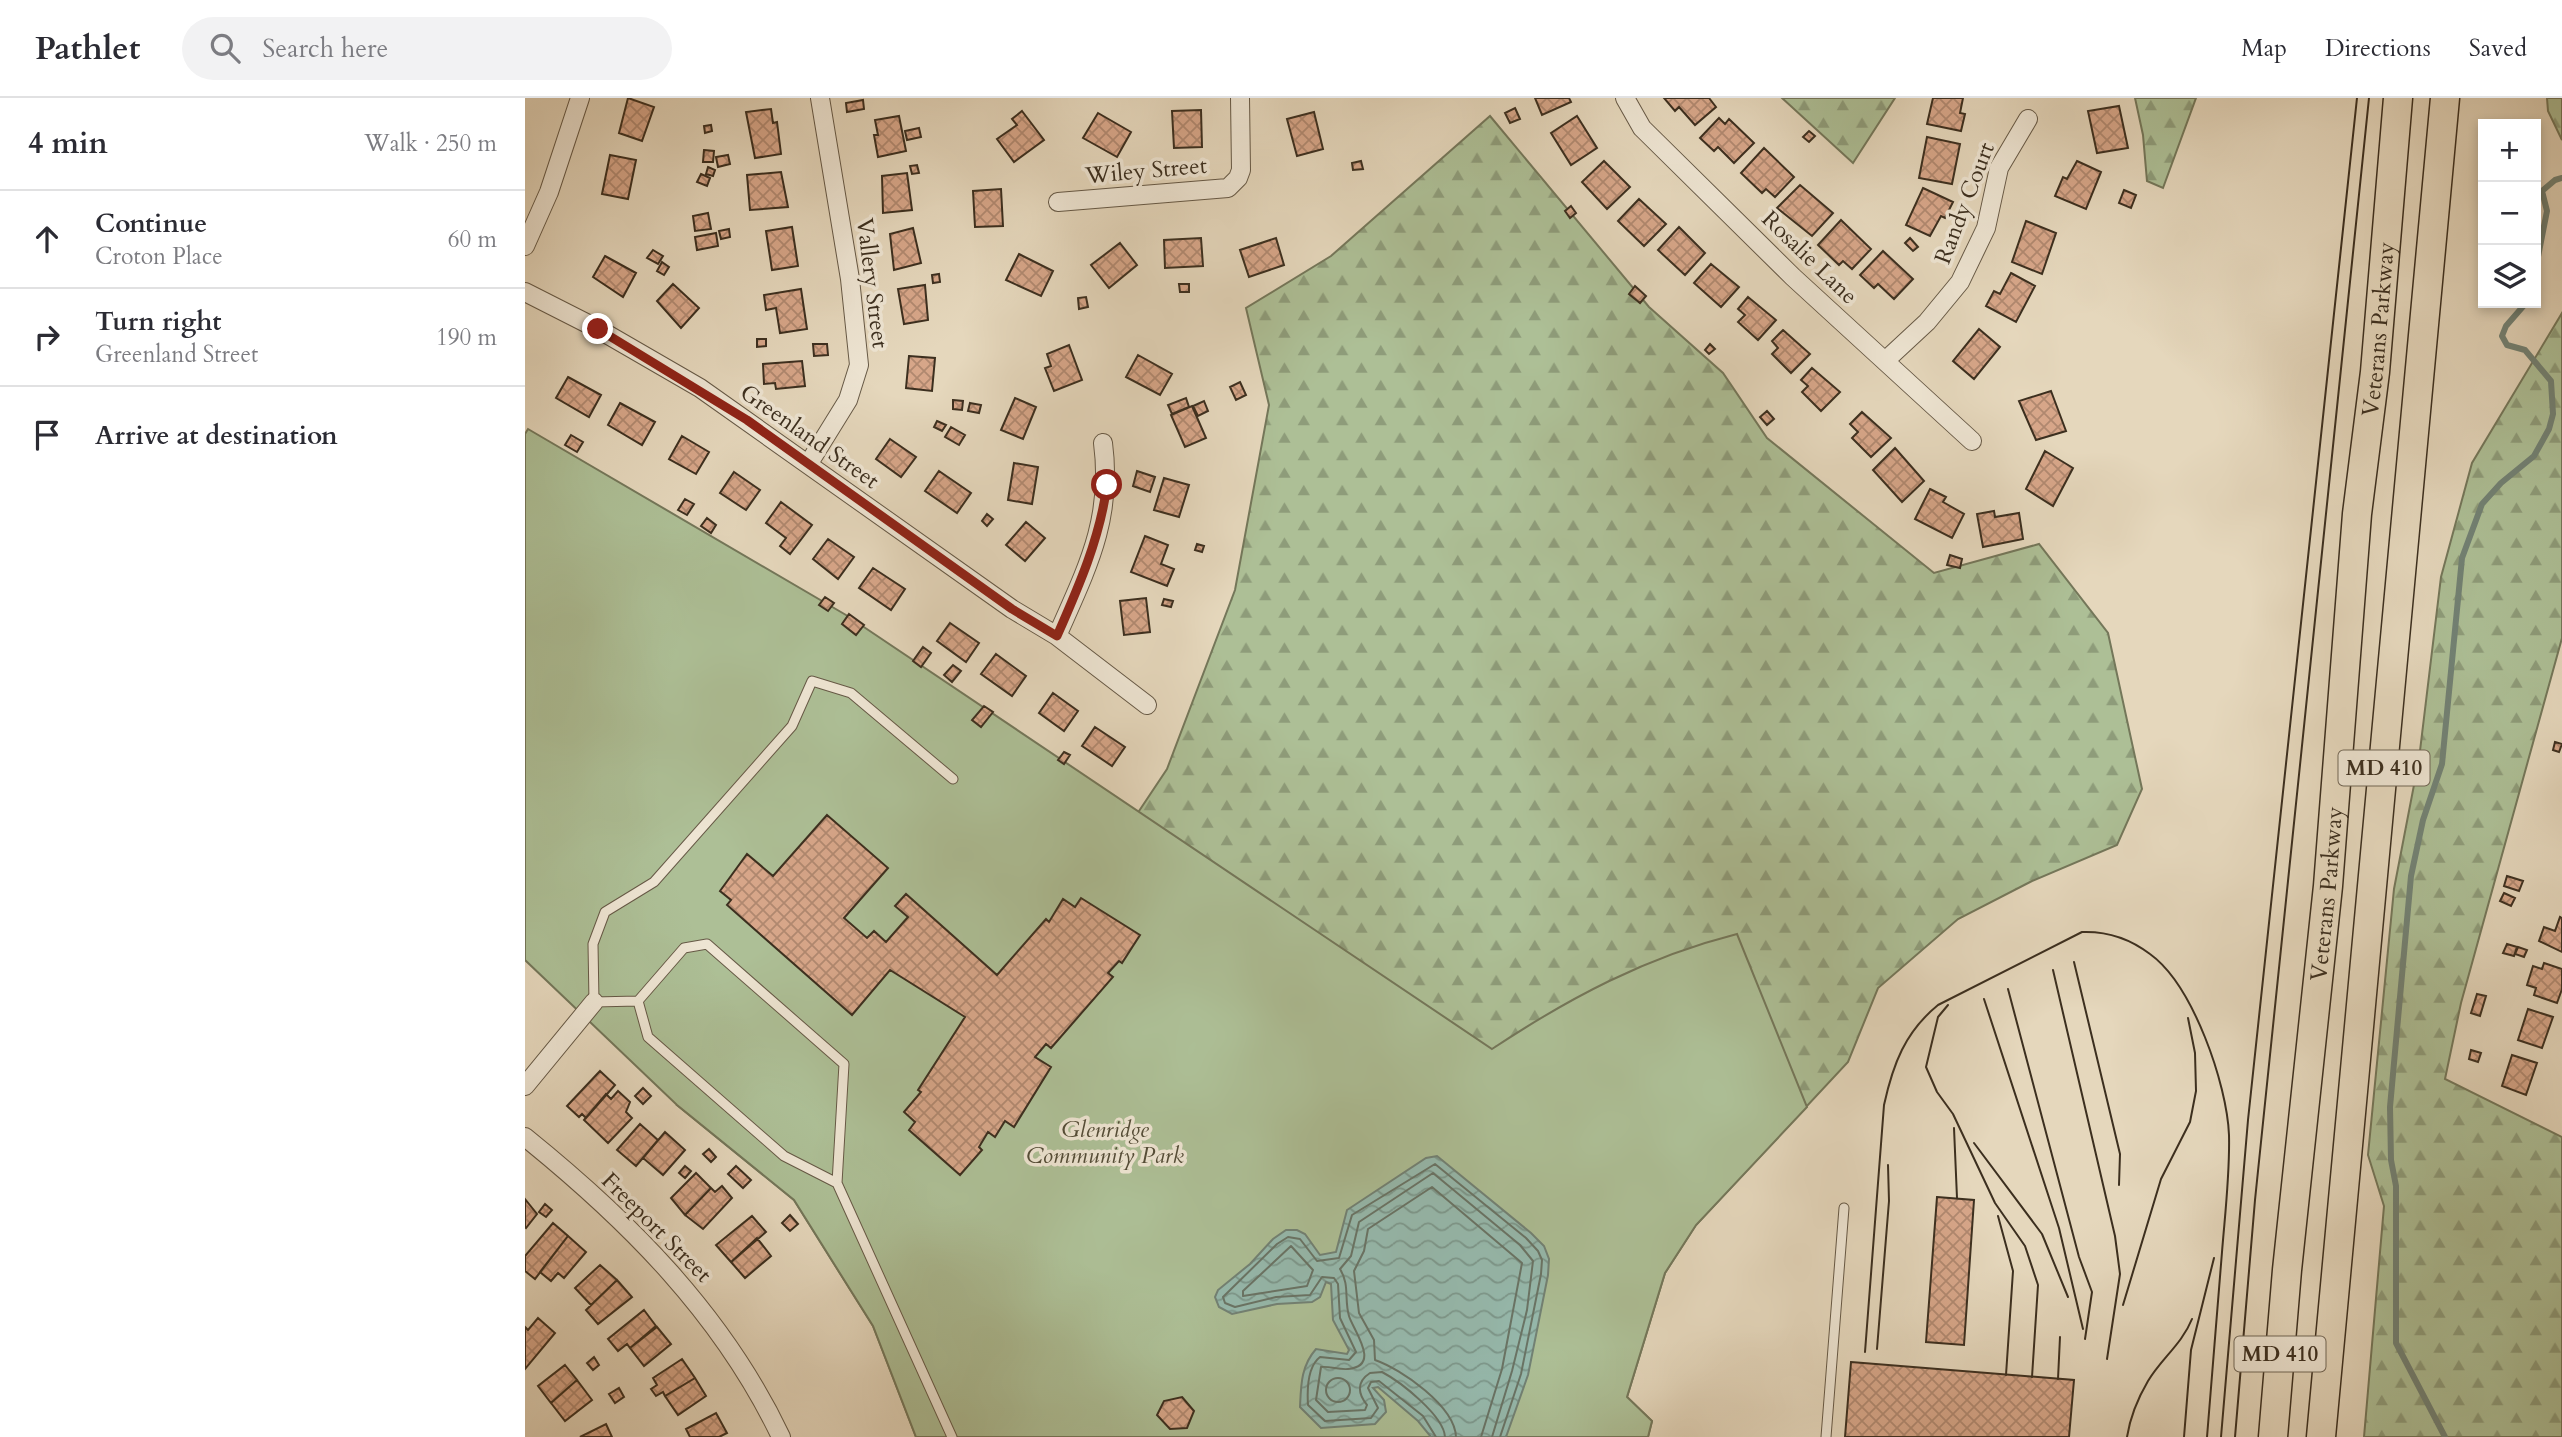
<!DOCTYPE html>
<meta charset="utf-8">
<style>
:root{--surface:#fff;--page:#f2f2f3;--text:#2b2b33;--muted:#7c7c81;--line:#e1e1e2}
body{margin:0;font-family:Cardo,serif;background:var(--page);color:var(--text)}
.controls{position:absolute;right:21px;top:21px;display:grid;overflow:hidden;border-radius:0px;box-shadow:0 4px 10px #0003}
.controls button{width:63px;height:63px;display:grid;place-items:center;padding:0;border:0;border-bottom:2px solid var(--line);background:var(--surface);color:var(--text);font:35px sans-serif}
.stop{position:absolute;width:21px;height:21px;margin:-16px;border:5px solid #8f2418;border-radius:50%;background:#fff}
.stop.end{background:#8f2418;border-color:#fff;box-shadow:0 2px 7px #0008}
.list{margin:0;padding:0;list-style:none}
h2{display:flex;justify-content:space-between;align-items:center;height:91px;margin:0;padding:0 28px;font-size:30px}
h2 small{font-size:23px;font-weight:400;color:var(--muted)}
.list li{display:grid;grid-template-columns:46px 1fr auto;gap:21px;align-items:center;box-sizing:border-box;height:98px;padding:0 28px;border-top:2px solid var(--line)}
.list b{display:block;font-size:26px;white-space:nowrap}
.list p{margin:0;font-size:23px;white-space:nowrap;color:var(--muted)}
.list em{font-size:23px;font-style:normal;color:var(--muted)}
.icon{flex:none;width:38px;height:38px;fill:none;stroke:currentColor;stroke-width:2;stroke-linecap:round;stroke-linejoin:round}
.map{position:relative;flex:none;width:2037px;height:1339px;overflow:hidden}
header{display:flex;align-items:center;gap:42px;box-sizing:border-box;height:98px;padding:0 35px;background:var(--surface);border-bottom:2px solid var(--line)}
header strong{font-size:33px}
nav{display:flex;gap:38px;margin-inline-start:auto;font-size:24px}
.search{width:490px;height:63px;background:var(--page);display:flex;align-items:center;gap:18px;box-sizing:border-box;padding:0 24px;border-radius:38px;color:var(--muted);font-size:26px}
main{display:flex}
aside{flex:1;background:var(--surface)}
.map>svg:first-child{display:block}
.forest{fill:url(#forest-firs);stroke:#74775a;stroke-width:2}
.park{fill:#adbf96;stroke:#74775a;stroke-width:2}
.water{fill:url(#water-waves);stroke:#728275;stroke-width:2}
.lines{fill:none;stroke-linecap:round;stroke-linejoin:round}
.shore{stroke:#697466;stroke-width:2}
.stream{stroke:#728275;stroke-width:6}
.building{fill:url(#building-cross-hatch);stroke:#3c2f1f;stroke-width:2}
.lane-casing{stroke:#665946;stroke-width:11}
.street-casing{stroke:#665946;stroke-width:20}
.primary-casing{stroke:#3c2f1f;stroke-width:31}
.lane{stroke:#eee5d3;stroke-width:9}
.street{stroke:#eee5d3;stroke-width:18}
.primary{stroke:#e5d7bc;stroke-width:28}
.tram{stroke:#3c2f1f;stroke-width:2}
.route{stroke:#8f2418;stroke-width:9}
.labels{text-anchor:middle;stroke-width:7;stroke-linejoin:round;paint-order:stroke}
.shield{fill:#eee5d3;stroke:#716655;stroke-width:2}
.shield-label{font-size:21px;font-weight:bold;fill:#3c2f1f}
.street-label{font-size:23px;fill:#3c2f1f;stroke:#eee5d3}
.park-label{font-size:23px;font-style:italic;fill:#534c37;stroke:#eee5d3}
</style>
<header>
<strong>Pathlet</strong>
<div class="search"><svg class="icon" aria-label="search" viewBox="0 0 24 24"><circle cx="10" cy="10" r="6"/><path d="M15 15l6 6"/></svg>Search here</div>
<nav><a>Map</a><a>Directions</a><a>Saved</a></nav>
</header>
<main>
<aside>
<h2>4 min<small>Walk · 250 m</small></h2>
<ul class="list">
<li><svg class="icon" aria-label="ahead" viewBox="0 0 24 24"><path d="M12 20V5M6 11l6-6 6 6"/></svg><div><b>Continue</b><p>Croton Place</p></div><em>60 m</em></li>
<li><svg class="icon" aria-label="right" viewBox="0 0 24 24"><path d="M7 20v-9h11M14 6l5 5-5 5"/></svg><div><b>Turn right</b><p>Greenland Street</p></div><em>190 m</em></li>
<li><svg class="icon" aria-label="arrive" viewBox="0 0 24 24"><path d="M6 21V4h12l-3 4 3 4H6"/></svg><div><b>Arrive at destination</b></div></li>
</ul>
</aside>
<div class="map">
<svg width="2037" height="1339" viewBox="0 0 2037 1339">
<defs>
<pattern id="forest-firs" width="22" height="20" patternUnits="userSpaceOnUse" patternTransform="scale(1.75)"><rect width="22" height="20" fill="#adbf96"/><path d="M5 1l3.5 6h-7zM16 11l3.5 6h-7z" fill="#8e9c7a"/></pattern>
<pattern id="water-waves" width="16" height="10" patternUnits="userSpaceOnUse" patternTransform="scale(1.75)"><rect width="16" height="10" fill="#96baae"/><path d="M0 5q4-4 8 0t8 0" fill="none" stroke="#7c988d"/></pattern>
<pattern id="building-cross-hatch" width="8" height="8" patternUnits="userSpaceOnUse" patternTransform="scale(1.75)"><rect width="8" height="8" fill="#d7a689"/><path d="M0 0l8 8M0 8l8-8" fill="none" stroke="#b0886f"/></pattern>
</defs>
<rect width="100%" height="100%" fill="#e5d7bc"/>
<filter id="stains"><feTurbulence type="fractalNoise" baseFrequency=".00286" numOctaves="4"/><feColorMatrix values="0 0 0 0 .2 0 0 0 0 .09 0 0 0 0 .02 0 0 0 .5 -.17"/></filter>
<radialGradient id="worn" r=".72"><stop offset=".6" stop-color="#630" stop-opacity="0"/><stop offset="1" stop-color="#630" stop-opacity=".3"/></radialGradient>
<!-- forest -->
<path class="forest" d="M1257 0H1370L1328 65Z
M1610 0H1671L1638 90 1622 83 1618 37Z
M2022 0H2037V42L2023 13Z
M965 18 1124 209 1198 275 1242 340 1409 475 1514 446 1583 535 1617 691 1592 747 1507 783 1433 821 1353 890 1323 964 1171 1127 1140 1175 1102 1299 1127 1323 1123 1339H391L348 1228 269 1102 152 1007 614 713 642 671 710 492 744 307 721 210 806 158Z
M2037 215V540L1936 905 1920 981 2037 1039V1339H1839L1859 1108 1843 1057 1869 791 1894 661 1916 479 1947 365Z"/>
<!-- park -->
<path class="park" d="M3 331 321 517 967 951C1044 900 1121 859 1212 836L1282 1009 1171 1127 1140 1175 1102 1299 1127 1323 1123 1339H391L348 1228 269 1102 152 1007 0 862V336Z"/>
<!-- water -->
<path class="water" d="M912 1058 1006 1135 1019 1148 1024 1161 1023 1177 1003 1277 981 1339H906L893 1323 853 1289 848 1290 859 1302 861 1314 850 1326 796 1330 775 1309C776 1287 776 1268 791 1251L822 1256 824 1252 808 1222 806 1186 801 1184 795 1199 787 1204 752 1206 707 1216 694 1209 690 1199 693 1192 725 1166 748 1141 761 1132H772L780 1136 795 1157 811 1154 822 1112 901 1060Z"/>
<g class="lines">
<!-- shore -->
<path class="shore" d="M766 1148 788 1172 782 1188 718 1198V1193Z
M801 1292a12 12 0 1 1 24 0a12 12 0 1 1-24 0Z
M911 1339 898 1318 854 1283 846 1284 843 1290 853 1310 846 1320 800 1323 783 1307C782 1291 782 1269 795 1259L824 1262 831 1254 815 1220 813 1186 809 1180 797 1179 785 1197 751 1199 710 1209 700 1205 698 1199 752 1146 763 1139 775 1141 792 1163 814 1160 827 1117 910 1066 1001 1140 1013 1153 1017 1162 1016 1176 996 1276 975 1339
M920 1339C919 1318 876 1284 857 1274L845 1275C831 1284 833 1296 842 1307L840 1312 803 1314 791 1302 796 1269C805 1268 814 1272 823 1271 857 1268 828 1232 824 1218 819 1201 825 1187 815 1171L826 1158 834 1124 908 1075 995 1147 1008 1163 1002 1212 987 1273 967 1339
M931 1339C930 1308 876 1271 850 1262L849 1242 834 1215 829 1173 839 1153 843 1131 907 1089 997 1165 977 1271 956 1339"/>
<!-- stream -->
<path class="stream" d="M2011 169 2022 113 2017 93 2030 82 2037 80
M1920 1339 1871 1245V1088L1866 1062 1865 1009 1886 778 1898 722 1917 666 1937 460 1957 406 1976 385 2009 358 2024 331 2028 316 2026 283 2000 252 1982 247 1977 238 1981 228 2001 205"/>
</g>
<!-- building -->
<path class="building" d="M103 0 129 9 117 43 94 35Z
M1010 0H1044L1046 4 1017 17Z
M1139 0H1184L1191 9 1170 27 1154 9 1150 13Z
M1408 0H1438L1435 15 1440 16 1436 33 1402 26Z
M338 2 339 11 322 14 321 5Z
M1594 8 1603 50 1572 55 1563 13Z
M990 10 995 21 985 25 980 15Z
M246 11 248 25 252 24 256 56 230 60 221 14Z
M676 12 677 49 649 50 647 13Z
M497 13 519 42 489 64 472 41 492 27 487 21Z
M789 14 798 51 772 58 762 21Z
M573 15 606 34 592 59 558 40Z
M374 18 381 53 353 59 349 37H353L350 22Z
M1052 18 1072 50 1046 67 1026 35Z
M1194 20 1200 26 1204 21 1229 45 1209 65 1193 49 1189 53 1175 40Z
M186 27 187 33 180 35 179 28Z
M394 30 396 39 382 42 380 33Z
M1284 33 1290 38 1284 44 1278 39Z
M1402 39 1435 46 1427 86 1394 80Z
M1239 50 1269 79 1250 99 1241 91 1237 95 1216 75Z
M179 52 189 53 188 64H178Z
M85 57 111 62 103 101 77 96Z
M203 57 205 66 193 69 191 59Z
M836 63 838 71 828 72 827 65Z
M1079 63 1105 89 1082 111 1057 84Z
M1552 63 1576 74 1561 111 1530 98 1538 79 1542 81Z
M392 67 394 75 387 76 385 68Z
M183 69 190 72 188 78 181 76Z
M256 74 263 109 225 112 222 77Z
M382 75 387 112 358 115 357 78Z
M176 76 185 80 182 88 172 84Z
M1275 87 1308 115 1287 138 1252 110Z
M1398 90 1428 104 1420 120 1416 118 1405 138 1381 127Z
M476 91 478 128 450 129 448 93Z
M1599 92 1611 97 1606 110 1594 105Z
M1114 101 1141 126 1119 148 1093 123Z
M1046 108 1051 115 1045 120 1040 113Z
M183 115 186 131 170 133 168 118Z
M1316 122 1346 151 1327 171 1318 163 1314 167 1293 147Z
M1501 123 1531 135 1517 176 1487 164Z
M267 129 273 168 247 172 241 133Z
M1154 129 1180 155 1160 177 1133 152Z
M388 130 396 165 369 172 365 136Z
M204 131 205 139 196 141 194 133Z
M191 135 193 148 172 152 170 139Z
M676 140 678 168 640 170 639 142Z
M751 140 759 167 724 179 715 152Z
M1385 140 1393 149 1388 153 1380 145Z
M595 145 612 167 584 190 566 167Z
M128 152 138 158 133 166 122 160Z
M1358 153 1388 181 1369 201 1353 186 1349 190 1335 177Z
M494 156 528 173 516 198 481 182Z
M80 158 111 175 98 199 68 179Z
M137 164 144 169 139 177 132 173Z
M1186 166 1214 189 1196 209 1169 185Z
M1486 175 1510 188 1491 224 1461 208 1469 193 1475 196Z
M414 176 415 184 408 185 407 177Z
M148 186 174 210 156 230 132 203Z
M654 186H664V194H655Z
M400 187 403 222 379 226 373 191Z
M1110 188 1121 198 1115 205 1104 196Z
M276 191 282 231 255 235 251 210 241 212 239 197Z
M561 199 563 209 554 211 553 200Z
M1223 199 1251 222 1233 242 1213 224 1220 217 1213 211Z
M1454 231 1475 249 1449 281 1428 263Z
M1258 232 1285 256 1266 275 1247 256 1253 250 1247 243Z
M232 241H241V248L232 249Z
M288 246H302L303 257 289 258Z
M1185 246 1190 251 1184 256 1180 252Z
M544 247 557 282 529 293 520 270 526 268 522 256Z
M613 257 647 276 635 297 601 279Z
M384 258 410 260 407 293 381 290Z
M277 263 280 288 251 291 250 285 239 286 238 266Z
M1287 270 1315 294 1296 313 1277 294 1283 288 1276 282Z
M43 279 76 297 64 319 31 300Z
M715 284 721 297 711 302 705 289Z
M1526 293 1541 333 1511 342 1494 303Z
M490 300 511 309 498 341 476 332Z
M661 300 664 309 647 316 643 307Z
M428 302 438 303 437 312 428 311Z
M679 303 683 313 673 318 668 308Z
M95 305 130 324 117 347 83 327Z
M445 305 456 307 454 315 443 313Z
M667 308 681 340 660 349 646 317Z
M1242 313 1249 321 1242 327 1235 319Z
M1337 314 1366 340 1346 359 1327 340 1333 334 1325 326Z
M412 323 421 327 417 333 409 329Z
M426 329 440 337 434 347 420 339Z
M46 337 58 344 52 354 40 347Z
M157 338 184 354 171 376 144 361Z
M365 341 391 359 376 379 351 361Z
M1370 350 1399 383 1377 404 1348 372Z
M1520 353 1548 370 1528 408 1501 391Z
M489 365 513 369 507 406 483 402Z
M414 373 446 395 432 415 400 393Z
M612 373 630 379 625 394 608 388Z
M209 374 235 392 221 412 195 395Z
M639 380 664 387 654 419 629 412Z
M1405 391 1421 399 1418 404 1439 416 1427 440 1390 421Z
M160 401 169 406 162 417 153 412Z
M256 404 287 427 265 456 255 448 261 440 241 425Z
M1469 413 1470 419 1494 415 1498 441 1458 449 1452 416Z
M462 416 468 421 462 428 457 423Z
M182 420 191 427 186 435 176 428Z
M501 424 520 440 500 463 481 447Z
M620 438 643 447 636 466 649 471 642 488 606 474Z
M303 441 329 459 313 481 288 461Z
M672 446 679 448 677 454 670 452Z
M1425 457 1437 461 1435 470 1422 467Z
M348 470 380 491 366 512 334 490Z
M300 499 309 505 303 513 294 507Z
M621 500 625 534 599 537 595 503Z
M639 501 648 503 646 509 637 507Z
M324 516 339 527 331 537 317 526Z
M425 525 454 545 441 564 412 543Z
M398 549 406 555 396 569 388 563Z
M471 556 501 578 487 598 456 576Z
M428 567 436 573 427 584 419 577Z
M528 595 553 613 539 633 514 615Z
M459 608 468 614 456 629 447 622Z
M570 629 600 649 587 668 557 648Z
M2030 644 2037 646 2034 654 2028 652Z
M539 654 545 657 539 666 533 662Z
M302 717 363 770 319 820 342 840 349 833 361 844 383 819 370 808 381 796 472 877 521 821 524 824 538 801 550 809 556 800 615 837 597 865 594 863 583 875 588 879 526 950 521 946 510 959 526 969 489 1029 480 1023 470 1039 463 1034 454 1049 457 1052 435 1077 384 1032 390 1024 379 1014 396 994 393 992 440 919 365 872 327 917 202 807 206 802 195 793 222 756 248 778Z
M1982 778 1998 783 1994 793 1979 788Z
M1979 795 1990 800 1986 808 1975 803Z
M2035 819 2037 820V854L2014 843 2019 829 2030 833Z
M1982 846 1992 849 1989 858 1978 855Z
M1993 849 2002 852 1999 859 1990 856Z
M2019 865 2037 871V891L2032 905 2009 897 2011 890 2002 887 2008 868 2017 871Z
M1952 896 1961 898 1955 918 1946 915Z
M2003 911 2028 919 2017 950 1993 942Z
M1946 952 1956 955 1953 964 1944 961Z
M1987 957 2012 965 2001 997 1977 988Z
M75 973 90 987 61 1020 57 1016 54 1019 42 1008Z
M118 990 126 998 118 1006 110 998Z
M93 993 105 1004 101 1014 107 1020 83 1045 59 1022 81 996 86 1001Z
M115 1026 133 1042 111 1068 92 1052Z
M140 1034 160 1052 138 1077 118 1060Z
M184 1051 191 1059 186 1064 178 1056Z
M160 1068 166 1073 160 1080 154 1075Z
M211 1068 226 1082 218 1090 203 1076Z
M171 1075 186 1090 160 1117 146 1100Z
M197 1088 207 1100 178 1131 160 1117 186 1090 190 1094Z
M1412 1099 1449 1102 1439 1247 1401 1244Z
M0 1101 12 1116 1 1130 0 1129Z
M20 1106 27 1112 21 1119 14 1114Z
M265 1117 273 1126 265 1133 257 1125Z
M227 1118 241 1134 206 1164 191 1147Z
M28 1125 43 1138 10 1181 0 1173V1158Z
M43 1138 61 1154 39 1180 33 1175 26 1183 15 1174Z
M232 1140 246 1158 220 1180 206 1164Z
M75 1167 92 1182 66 1207 50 1190Z
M92 1182 107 1199 73 1226 61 1212Z
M119 1212 131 1228 105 1250 102 1246 93 1253 83 1241Z
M13 1220 30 1235 0 1271V1229L3 1232Z
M132 1229 146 1246 119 1268 105 1250Z
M69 1259 74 1267 68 1272 62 1265Z
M157 1261 170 1280 140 1298 138 1294 131 1298 126 1291 132 1287 128 1280Z
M1326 1264 1549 1282 1544 1339H1320Z
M40 1267 52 1282 26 1305 13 1288Z
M170 1280 181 1298 153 1317 140 1298Z
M52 1282 67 1302 40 1323 26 1305Z
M94 1290 99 1299 90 1305 84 1296Z
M657 1299 669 1313 662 1330 645 1331 632 1317 639 1303Z
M191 1315 202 1335 194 1339H165L161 1331Z
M81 1326 87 1339H55Z"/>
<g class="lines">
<defs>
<path id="lane" d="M113 903 69 904 68 846 80 814 129 784 267 628 287 583 326 595 428 681
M312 1085 259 1058 123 939 113 903 159 850 182 846 319 966 312 1085 427 1339
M1301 1339 1319 1110"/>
<path id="street" d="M1100 0 1117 30 1268 179 1447 343
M533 104 703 90 713 80 716 72 715 0
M0 148 24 94 55 0
M0 194 73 231 175 290 487 511 532 538 622 607
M1360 263 1402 224 1435 184 1461 130 1474 70 1503 21
M284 365 323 302 334 267 325 181 295 0
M532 538C562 470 588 421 578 345
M0 988 69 904
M0 1039C104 1123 198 1217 256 1339"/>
<g id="primary">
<path id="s1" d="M1748 1339 1762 1172 1803 788 1832 416 1850 274 1873 0"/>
<path d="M1796 1339 1920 0"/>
</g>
</defs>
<!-- lane casing -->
<use href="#lane" class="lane-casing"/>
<!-- street casing -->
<use href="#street" class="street-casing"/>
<!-- primary casing -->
<use href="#primary" class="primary-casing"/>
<!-- lane -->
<use href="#lane" class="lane"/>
<!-- street -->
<use href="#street" class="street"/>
<!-- primary -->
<use href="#primary" class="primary"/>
<!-- tram -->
<path class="tram" d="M1549 864 1595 1056 1594 1087
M1528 872 1590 1138 1595 1176 1582 1261
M1483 891 1554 1159 1567 1194 1560 1241
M1459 901 1534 1130 1558 1231
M1423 907 1413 919 1401 969 1412 994 1428 1016 1470 1105 1500 1148 1513 1187 1507 1279
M1429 1030 1432 1100
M1449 1045 1517 1136 1543 1199
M1473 1118 1488 1173 1481 1277
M1598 1207 1636 1081 1665 1024 1671 993 1670 955 1663 920
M1352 1251 1364 1103 1363 1067
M1340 1254 1359 1007C1368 966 1380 934 1413 907L1557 834C1583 833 1604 840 1625 856 1668 887 1702 986 1704 1037 1705 1076 1700 1116 1697 1154 1692 1216 1687 1277 1682 1339
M1533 1281 1535 1239
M1602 1339C1605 1320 1613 1300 1623 1283 1636 1261 1657 1246 1667 1221
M1659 1339 1666 1252 1689 1160
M1696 1339 1723 1022 1832 0
M1710 1339 1730 1102 1844 0"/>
</g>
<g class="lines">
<!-- route -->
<path class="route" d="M73 231 222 322 487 511 532 538C554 488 575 440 582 387"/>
</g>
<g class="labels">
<!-- shield labels -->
<g class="shield">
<rect x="1813.5" y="652.5" width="91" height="35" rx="5"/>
<rect x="1709.5" y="1238.5" width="91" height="35" rx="5"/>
</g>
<g class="shield-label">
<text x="1859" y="677">MD 410</text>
<text x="1755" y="1263">MD 410</text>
</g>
<!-- street labels -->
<g class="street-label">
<text transform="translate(621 72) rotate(-5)" y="8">Wiley Street</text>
<text transform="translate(1439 105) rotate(-69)" y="8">Randy Court</text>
<text transform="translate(1285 159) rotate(44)" y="8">Rosalie Lane</text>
<text transform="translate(348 185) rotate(83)" y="8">Vallery Street</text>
<text dy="8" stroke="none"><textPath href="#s1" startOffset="1113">Veterans Parkway</textPath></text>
<text transform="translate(285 338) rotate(35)" y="8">Greenland Street</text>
<text dy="8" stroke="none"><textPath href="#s1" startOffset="546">Veterans Parkway</textPath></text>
<text transform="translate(132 1129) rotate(45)" y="8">Freeport Street</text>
</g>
<!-- park labels -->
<g class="park-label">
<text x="580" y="1039">Glenridge<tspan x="580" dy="26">Community Park</tspan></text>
</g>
</g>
<rect width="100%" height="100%" filter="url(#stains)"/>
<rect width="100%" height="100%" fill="url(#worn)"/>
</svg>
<div class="controls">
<button>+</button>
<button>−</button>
<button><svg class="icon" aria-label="layers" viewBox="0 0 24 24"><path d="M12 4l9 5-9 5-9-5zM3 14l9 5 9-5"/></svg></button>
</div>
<div class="stop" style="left:582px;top:387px"></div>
<div class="stop end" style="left:73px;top:231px"></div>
</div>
</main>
